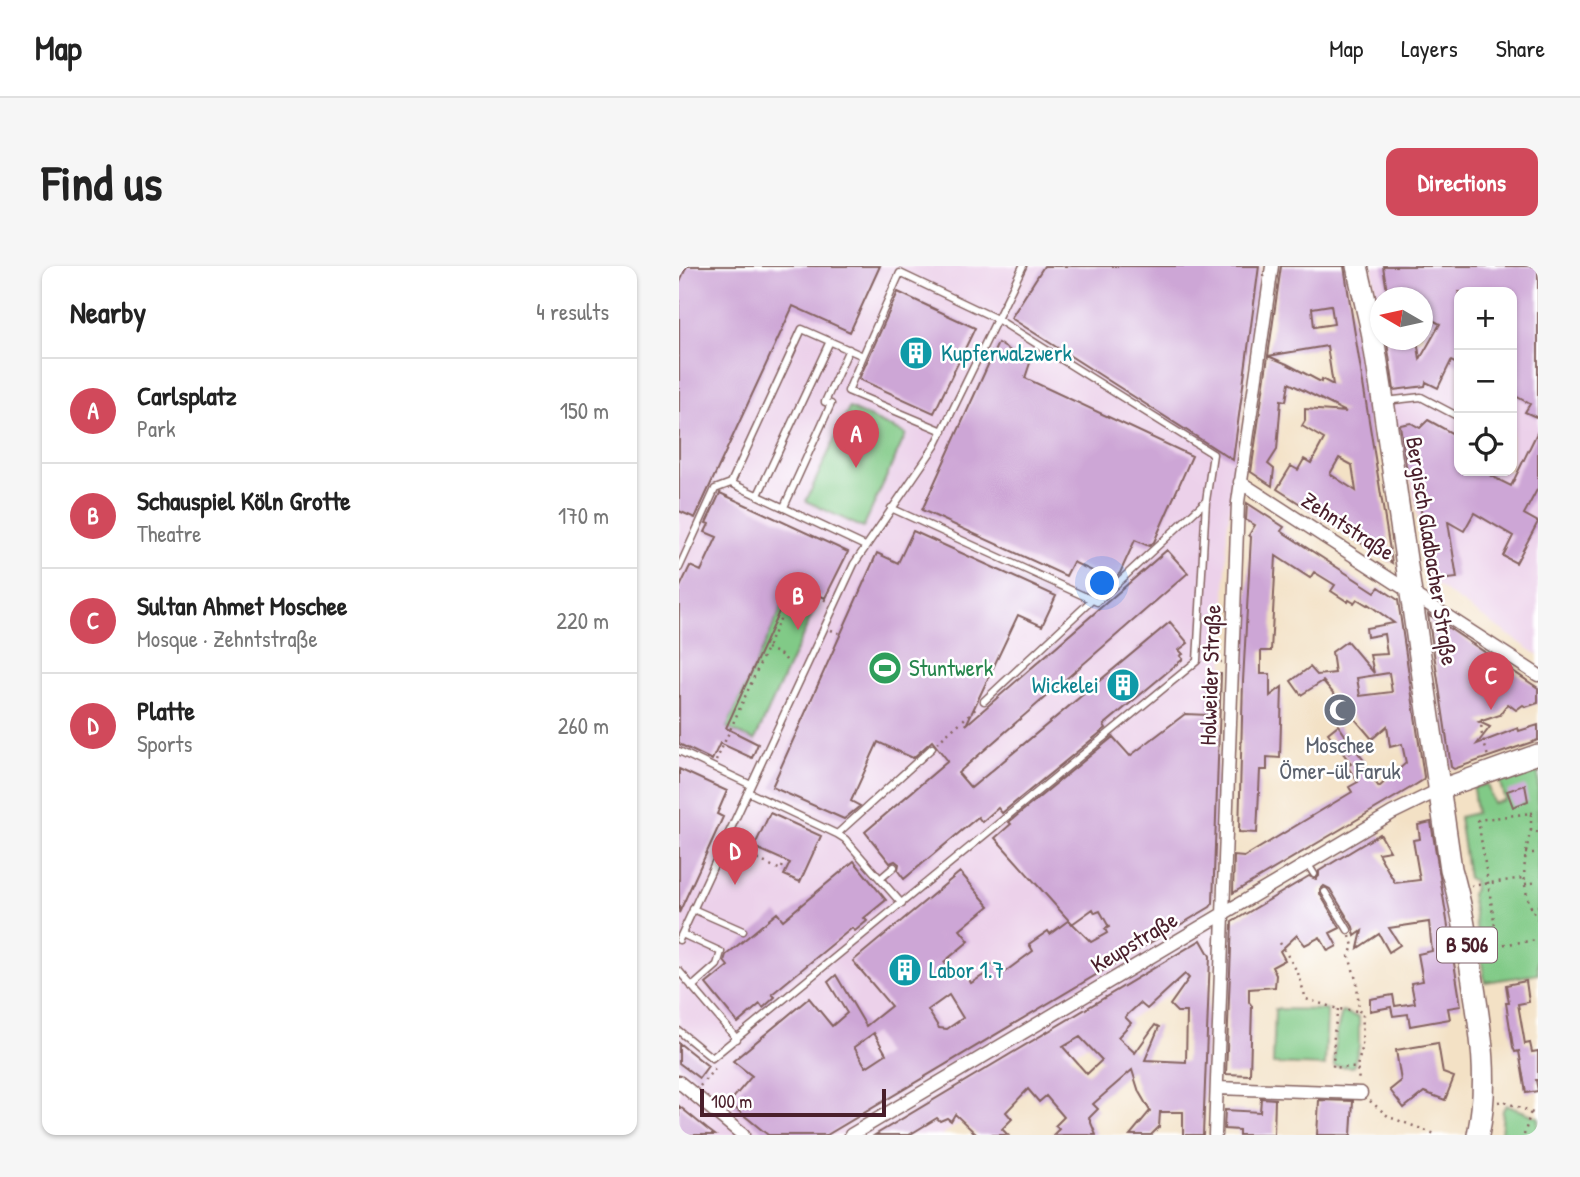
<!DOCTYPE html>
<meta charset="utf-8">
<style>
:root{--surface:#fff;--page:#f6f6f6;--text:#222;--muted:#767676;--line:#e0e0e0;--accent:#d1495b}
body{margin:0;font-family:"Patrick Hand",sans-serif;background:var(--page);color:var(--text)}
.controls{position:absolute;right:21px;top:21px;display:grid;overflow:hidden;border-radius:14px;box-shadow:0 2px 5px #0004}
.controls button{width:63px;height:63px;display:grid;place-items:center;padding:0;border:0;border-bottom:2px solid var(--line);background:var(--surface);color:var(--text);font:35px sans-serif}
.compass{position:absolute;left:691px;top:21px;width:63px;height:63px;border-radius:50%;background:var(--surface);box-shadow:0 2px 5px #0004;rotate:279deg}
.scale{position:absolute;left:21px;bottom:18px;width:186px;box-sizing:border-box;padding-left:7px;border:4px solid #4a1f2b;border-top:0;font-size:19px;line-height:24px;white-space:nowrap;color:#4a1f2b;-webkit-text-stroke:5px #fff;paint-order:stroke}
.you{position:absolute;left:424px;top:318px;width:24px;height:24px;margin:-18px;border:5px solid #fff;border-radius:50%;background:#1a73e8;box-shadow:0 0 0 10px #1a73e833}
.badge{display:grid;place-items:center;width:46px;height:46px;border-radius:50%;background:var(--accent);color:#fff;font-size:23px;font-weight:700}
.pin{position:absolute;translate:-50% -58px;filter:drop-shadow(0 2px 4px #0008)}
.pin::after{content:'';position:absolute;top:37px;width:24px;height:21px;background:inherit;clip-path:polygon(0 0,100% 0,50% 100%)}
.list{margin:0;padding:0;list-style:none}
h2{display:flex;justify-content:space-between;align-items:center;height:91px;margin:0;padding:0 28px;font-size:30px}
h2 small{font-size:23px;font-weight:400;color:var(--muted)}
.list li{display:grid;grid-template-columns:46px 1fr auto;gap:21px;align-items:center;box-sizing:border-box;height:105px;padding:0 28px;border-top:2px solid var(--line)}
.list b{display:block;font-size:26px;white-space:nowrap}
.list p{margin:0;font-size:23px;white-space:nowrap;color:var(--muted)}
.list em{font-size:23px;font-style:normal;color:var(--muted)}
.icon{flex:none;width:38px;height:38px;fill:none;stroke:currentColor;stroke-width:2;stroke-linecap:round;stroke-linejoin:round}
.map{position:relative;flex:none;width:859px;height:869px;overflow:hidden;border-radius:14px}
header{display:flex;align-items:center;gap:42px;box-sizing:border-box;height:98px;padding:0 35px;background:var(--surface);border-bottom:2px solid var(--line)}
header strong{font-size:33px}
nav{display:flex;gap:38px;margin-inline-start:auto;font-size:24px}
.intro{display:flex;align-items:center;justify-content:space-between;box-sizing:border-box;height:168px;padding:0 42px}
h1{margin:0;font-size:49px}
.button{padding:18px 32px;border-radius:14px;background:var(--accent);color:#fff;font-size:24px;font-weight:700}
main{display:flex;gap:42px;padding:0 42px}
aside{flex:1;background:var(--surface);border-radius:14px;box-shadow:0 2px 5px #0004}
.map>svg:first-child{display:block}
.built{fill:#ecd1ea;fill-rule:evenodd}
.green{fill:#81ca87;stroke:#667459;stroke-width:2}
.building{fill:#cda6d6;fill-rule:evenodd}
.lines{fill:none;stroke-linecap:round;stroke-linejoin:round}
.lane-casing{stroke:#856361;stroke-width:9}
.street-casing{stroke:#856361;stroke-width:15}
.secondary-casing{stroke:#856361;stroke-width:22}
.primary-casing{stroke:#856361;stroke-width:24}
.path{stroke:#856361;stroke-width:2.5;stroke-dasharray:2 5;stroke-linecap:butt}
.lane{stroke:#fff;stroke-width:6}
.street{stroke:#fff;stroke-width:12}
.secondary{stroke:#fff;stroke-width:19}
.primary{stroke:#fff;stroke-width:21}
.labels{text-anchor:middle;stroke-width:5;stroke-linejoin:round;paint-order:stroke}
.shield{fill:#fff;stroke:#80626b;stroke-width:2}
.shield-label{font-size:21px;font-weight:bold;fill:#4a1f2b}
.culture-label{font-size:23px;fill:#0d838f;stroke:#fff;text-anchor:start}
.street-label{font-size:23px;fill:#4a1f2b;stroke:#fff}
.leisure-label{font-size:23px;fill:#27864d;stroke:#fff;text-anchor:start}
.worship-label{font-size:23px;fill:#5b616d;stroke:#fff}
</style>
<header>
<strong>Map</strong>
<nav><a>Map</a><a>Layers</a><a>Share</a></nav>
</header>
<div class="intro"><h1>Find us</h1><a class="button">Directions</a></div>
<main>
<aside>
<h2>Nearby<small>4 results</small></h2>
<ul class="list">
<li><span class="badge">A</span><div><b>Carlsplatz</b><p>Park</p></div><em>150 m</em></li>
<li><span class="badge">B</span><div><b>Schauspiel Köln Grotte</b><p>Theatre</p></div><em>170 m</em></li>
<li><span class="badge">C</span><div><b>Sultan Ahmet Moschee</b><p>Mosque · Zehntstraße</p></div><em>220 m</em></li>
<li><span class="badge">D</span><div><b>Platte</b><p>Sports</p></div><em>260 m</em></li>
</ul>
</aside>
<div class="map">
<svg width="859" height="869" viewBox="0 0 859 869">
<rect width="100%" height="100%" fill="#fff"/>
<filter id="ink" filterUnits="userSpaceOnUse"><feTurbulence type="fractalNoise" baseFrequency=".0143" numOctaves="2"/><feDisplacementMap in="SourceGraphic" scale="14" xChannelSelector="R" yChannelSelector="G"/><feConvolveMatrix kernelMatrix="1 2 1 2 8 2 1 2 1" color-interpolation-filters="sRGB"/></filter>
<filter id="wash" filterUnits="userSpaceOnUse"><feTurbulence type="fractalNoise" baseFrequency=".00686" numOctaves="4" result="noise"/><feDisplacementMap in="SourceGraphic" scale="28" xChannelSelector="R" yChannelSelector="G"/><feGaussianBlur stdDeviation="1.57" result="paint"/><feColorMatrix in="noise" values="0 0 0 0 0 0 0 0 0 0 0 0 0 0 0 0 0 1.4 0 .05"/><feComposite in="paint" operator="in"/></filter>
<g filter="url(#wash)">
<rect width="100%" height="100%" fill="#f3e1c5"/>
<!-- built -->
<path class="built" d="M0 0H582L548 265 542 477 520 479 489 581 538 662 537 700 262 869H0Z
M693 0H859V389L750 314 732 214H725L702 74H744V32H702L701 59ZM780 26H833V205H780Z"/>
<!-- green -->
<path class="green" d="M170 142 227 168 184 262 127 235Z
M109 327 137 340 76 474 47 462Z
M859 500V708L806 716 792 628 795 624 794 615 789 612 780 551 797 547 794 522 808 518 814 537 826 534 820 514Z
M596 743 648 744 646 800 594 798Z
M663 746 680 751V780L674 801 655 800 657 769Z
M827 839 859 851V869H822L824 844Z"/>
<g id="blocks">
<!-- building -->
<path class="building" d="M8 0H201L171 66 114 40 16 252 0 245V17Z
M365 0H580L554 194 332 52Z
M602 0H665L713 297 598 223 612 200 619 204 625 193 632 197 645 173 623 160 626 155V143L667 146 610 117 607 135 602 134 598 184 589 198 595 203 593 220 572 206 589 90 608 98 642 116 643 113 654 119 648 80 589 90ZM652 39 655 58 635 61 633 42ZM660 192 673 199 677 225 651 208Z
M704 0H859V152L846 146 851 138 833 128V26H780V99L772 95 759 122 747 116 746 120 715 124 708 76 738 74 741 93 761 58 744 49V32H709Z
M219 26 296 62 255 147 180 113Z
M319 77 351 97 346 112 513 190 475 276 470 280 456 274 441 307 433 314 394 296 387 310 243 244Z
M749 154 780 171V205H815L812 210 832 220 859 165V222L845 248 859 256 837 297 824 290 834 270 795 247 785 265 769 256 778 312 753 315 736 207 728 206 721 159 732 157 741 162Z
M41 227 169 286 146 332 113 317 47 462 79 478 73 492 41 477 33 494 0 478V323L11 300 22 305 38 271 26 266 30 258 27 257Z
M568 237 605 261 602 265 696 326 700 321 719 334 745 511 744 514 733 521 554 627 555 590 565 591 673 526 670 521 679 516 668 500 672 498 649 467 659 459 666 469 671 487 676 483 686 496 683 498 700 521 727 497 723 478 711 481 708 460 693 473 644 415 622 429 612 415 631 401 638 409 656 407 653 386 668 375 695 407 691 389 708 388 705 368 688 371 687 362 715 357 689 338 688 339 678 333 675 337 670 334 669 336 652 325 656 319 635 306 631 312 597 290 592 385H582V408H591V430L603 421 601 492 588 491V504H581L578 567 560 566 564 415 572 271 570 269 576 259 567 254ZM710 407 713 426 681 430 678 412Z
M234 265 377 330 363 360 339 349 287 459 488 284 509 307 279 507 292 522 491 356 509 377 500 384 504 388 501 390 504 393 425 459 427 462 323 547 319 542 303 556 299 551 225 613 219 605 220 598 216 595 211 597 186 566 269 495 253 475 234 492 199 476 172 535 181 540 165 553 93 521 198 287 219 297Z
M749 348 859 422V437L847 441 844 439 837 444 829 438 821 449 800 456 811 461 798 478 839 462 840 465 859 459V474L775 503 772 501Z
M530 408H542L534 637 531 641 148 869H89L50 837 73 810 54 795 130 732 153 760 168 747 149 716 157 709 187 760 212 740 174 695 281 606 310 640 281 664 290 675 265 696 277 711 285 705 292 717 308 707 305 703 313 698 323 708 354 685 350 678 369 665 371 668 390 654 412 676 428 667 426 663 430 661 421 645 416 647 414 643 393 658 316 572 332 558 330 556 434 471 451 490 506 448 529 449ZM270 729 284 752 268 763 260 762 249 744ZM195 767 207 788 187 801 175 781Z
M0 503 48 525 38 548 44 551 0 647Z
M846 519 849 535 834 541 828 525Z
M91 547 142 570 121 616 105 609 111 597 75 581Z
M752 556 782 740 769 742 771 753 731 760 729 748 714 750 712 741 691 745V733L714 729 716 740 736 737 732 717 744 715 739 688 753 685 750 656 710 662 721 679 710 686 700 668 679 682 683 665 676 670 674 661 651 623 645 620 641 624V628L661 662 651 667 658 680 649 685 641 671 626 679 618 669 601 685 606 694 593 701 597 709 596 721 570 723V736L573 740 571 809 547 808 553 656 630 610 637 613 640 610V605L701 568 711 585 699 587 716 617 741 614 734 574 741 573 739 559Z
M175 595 207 634 185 652 188 655 176 665 173 662 93 728 96 731 84 742 81 738 59 757 27 718 49 700 45 695 47 689 98 647 104 654Z
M522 674 531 690 524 869H504V846H481L480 861 472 869H451L471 845 460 826 453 804 414 838 419 843 410 852 417 869H374L380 863 376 860 385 851 367 830 360 836 349 823 327 846 333 853 323 863 329 869H298L276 848 272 855 268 852 261 855 258 852 230 869H196ZM506 708 510 712 491 739 498 746H508L507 796 466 794 480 761 476 759 456 787 439 771 452 757 446 751 461 737 468 743ZM401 771 423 794 408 808 384 781Z
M847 715 850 736 839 738 846 778 851 777 853 786 859 785V814H857L859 825 847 827 840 785 836 786 834 781 827 737H830L827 719Z
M0 777 29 800 20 812 0 797Z
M759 777 764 807 775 811 766 834 745 826 725 842 711 824 722 815 717 784Z
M582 832 596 833 595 869H560V864L545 863 546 844 581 846Z
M640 834 674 835 672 869H638Z
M0 840 28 863 36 869H0Z"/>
</g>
</g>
<g filter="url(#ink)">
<use href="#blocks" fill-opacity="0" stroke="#856361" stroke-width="2"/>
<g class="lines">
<defs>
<path id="lane" d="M706 135 742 131 780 151
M79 229 151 75
M105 241 152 138 146 136 170 83
M212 242 418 336 527 235
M186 280 52 217 123 63 184 90 169 125 264 165
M0 302 36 223 52 217
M305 435 413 334
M0 485 72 519
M69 526 158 568 253 482
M158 568 166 573 223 638
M628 597 635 608
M201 613 215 601
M646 626 669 664
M14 643 64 665
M3 668 42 686 38 699 13 721
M0 674 175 298 256 180 344 0
M0 705 58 773
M0 765 33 792 518 395 527 235 534 188 318 53 221 7 184 90"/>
<path id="street" d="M561 216 859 409
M0 816 64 869
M538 822 682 827
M172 869 713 547 762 523
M536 869 559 236 593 0"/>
<path id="secondary" d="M762 523 859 488"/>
<path id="primary" d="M678 0 693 65 704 135 772 603C782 636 787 670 792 703 801 759 811 814 799 869"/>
</defs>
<!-- lane casing -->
<use href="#lane" class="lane-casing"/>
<!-- street casing -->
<use href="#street" class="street-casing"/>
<!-- secondary casing -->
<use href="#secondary" class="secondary-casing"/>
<!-- primary casing -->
<use href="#primary" class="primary-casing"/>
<!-- path -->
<path class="path" d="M152 364 162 368
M88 382 104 390 110 398
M528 395 543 396
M803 453 802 465 809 491
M258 477 300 440
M37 495 116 320 148 335
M852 547 859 546
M852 564V547L799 554 819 679 859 674
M859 566 852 564C844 594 840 626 859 653
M53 582 102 604 106 595
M846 587H859
M846 618 859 616
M792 620 844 612
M851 641 859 640
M671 670 674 680 670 690 678 717 680 745 684 746 683 783 678 800 680 815
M601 677 619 707 627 733 659 743 680 745
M659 743 655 767 654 801 678 802
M21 820 37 801
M691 835 710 851 759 869
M819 836 824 835 859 849
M845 869 852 845"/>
<!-- lane -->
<use href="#lane" class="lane"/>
<!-- street -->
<use href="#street" class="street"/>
<!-- secondary -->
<use href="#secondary" class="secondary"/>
<!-- primary -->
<use href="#primary" class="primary"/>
</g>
</g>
<!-- icons -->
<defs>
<symbol id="building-disc" viewBox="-11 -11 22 22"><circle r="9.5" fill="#0f9aa8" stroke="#fff"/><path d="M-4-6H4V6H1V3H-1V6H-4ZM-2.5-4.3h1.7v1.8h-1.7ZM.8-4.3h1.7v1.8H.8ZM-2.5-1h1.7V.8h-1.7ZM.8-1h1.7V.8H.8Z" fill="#fff"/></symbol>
<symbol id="stadium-disc" viewBox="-11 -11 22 22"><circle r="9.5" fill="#2e9e5b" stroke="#fff"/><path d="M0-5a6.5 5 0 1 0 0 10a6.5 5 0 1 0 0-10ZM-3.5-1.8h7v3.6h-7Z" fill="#fff"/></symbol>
<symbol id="mosque-disc" viewBox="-11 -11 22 22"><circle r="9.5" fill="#6b7280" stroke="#fff"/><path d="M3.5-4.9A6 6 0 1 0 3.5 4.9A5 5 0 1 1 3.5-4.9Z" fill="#fff"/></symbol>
</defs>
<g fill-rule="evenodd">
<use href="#building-disc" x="218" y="68" width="38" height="38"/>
<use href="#stadium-disc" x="187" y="383" width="38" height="38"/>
<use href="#building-disc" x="425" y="400" width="38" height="38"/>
<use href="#mosque-disc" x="642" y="425" width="38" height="38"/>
<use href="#building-disc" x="207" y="685" width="38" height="38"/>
</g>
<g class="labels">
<!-- shield labels -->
<rect class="shield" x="758" y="661.5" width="60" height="35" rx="5"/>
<g class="shield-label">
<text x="788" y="686">B 506</text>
</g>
<!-- culture labels -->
<g class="culture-label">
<text x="262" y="95">Kupferwalzwerk</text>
<text x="420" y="427" text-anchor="end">Wickelei</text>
<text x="250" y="712">Labor 1.7</text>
</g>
<!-- street labels -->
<g class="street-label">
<text transform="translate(669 260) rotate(33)" y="8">Zehntstraße</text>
<text transform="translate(753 285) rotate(81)" y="8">Bergisch Gladbacher Straße</text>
<text transform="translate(531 409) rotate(-88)" y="8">Holweider Straße</text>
<text transform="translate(455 676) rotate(-31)" y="8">Keupstraße</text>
</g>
<!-- leisure labels -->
<g class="leisure-label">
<text x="230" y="410">Stuntwerk</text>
</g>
<!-- worship labels -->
<g class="worship-label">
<text x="661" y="487">Moschee<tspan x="661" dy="26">Ömer-ül Faruk</tspan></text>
</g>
</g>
</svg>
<div class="controls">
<button>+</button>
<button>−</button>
<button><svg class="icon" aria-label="locate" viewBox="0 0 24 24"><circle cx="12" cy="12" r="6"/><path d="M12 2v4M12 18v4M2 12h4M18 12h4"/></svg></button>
</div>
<svg class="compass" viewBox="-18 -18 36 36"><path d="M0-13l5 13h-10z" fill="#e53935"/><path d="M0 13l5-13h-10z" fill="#767676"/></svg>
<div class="scale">100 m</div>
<div class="you"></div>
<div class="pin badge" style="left:177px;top:202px">A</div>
<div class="pin badge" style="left:119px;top:364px">B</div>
<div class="pin badge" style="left:812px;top:444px">C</div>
<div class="pin badge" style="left:56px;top:619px">D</div>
</div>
</main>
